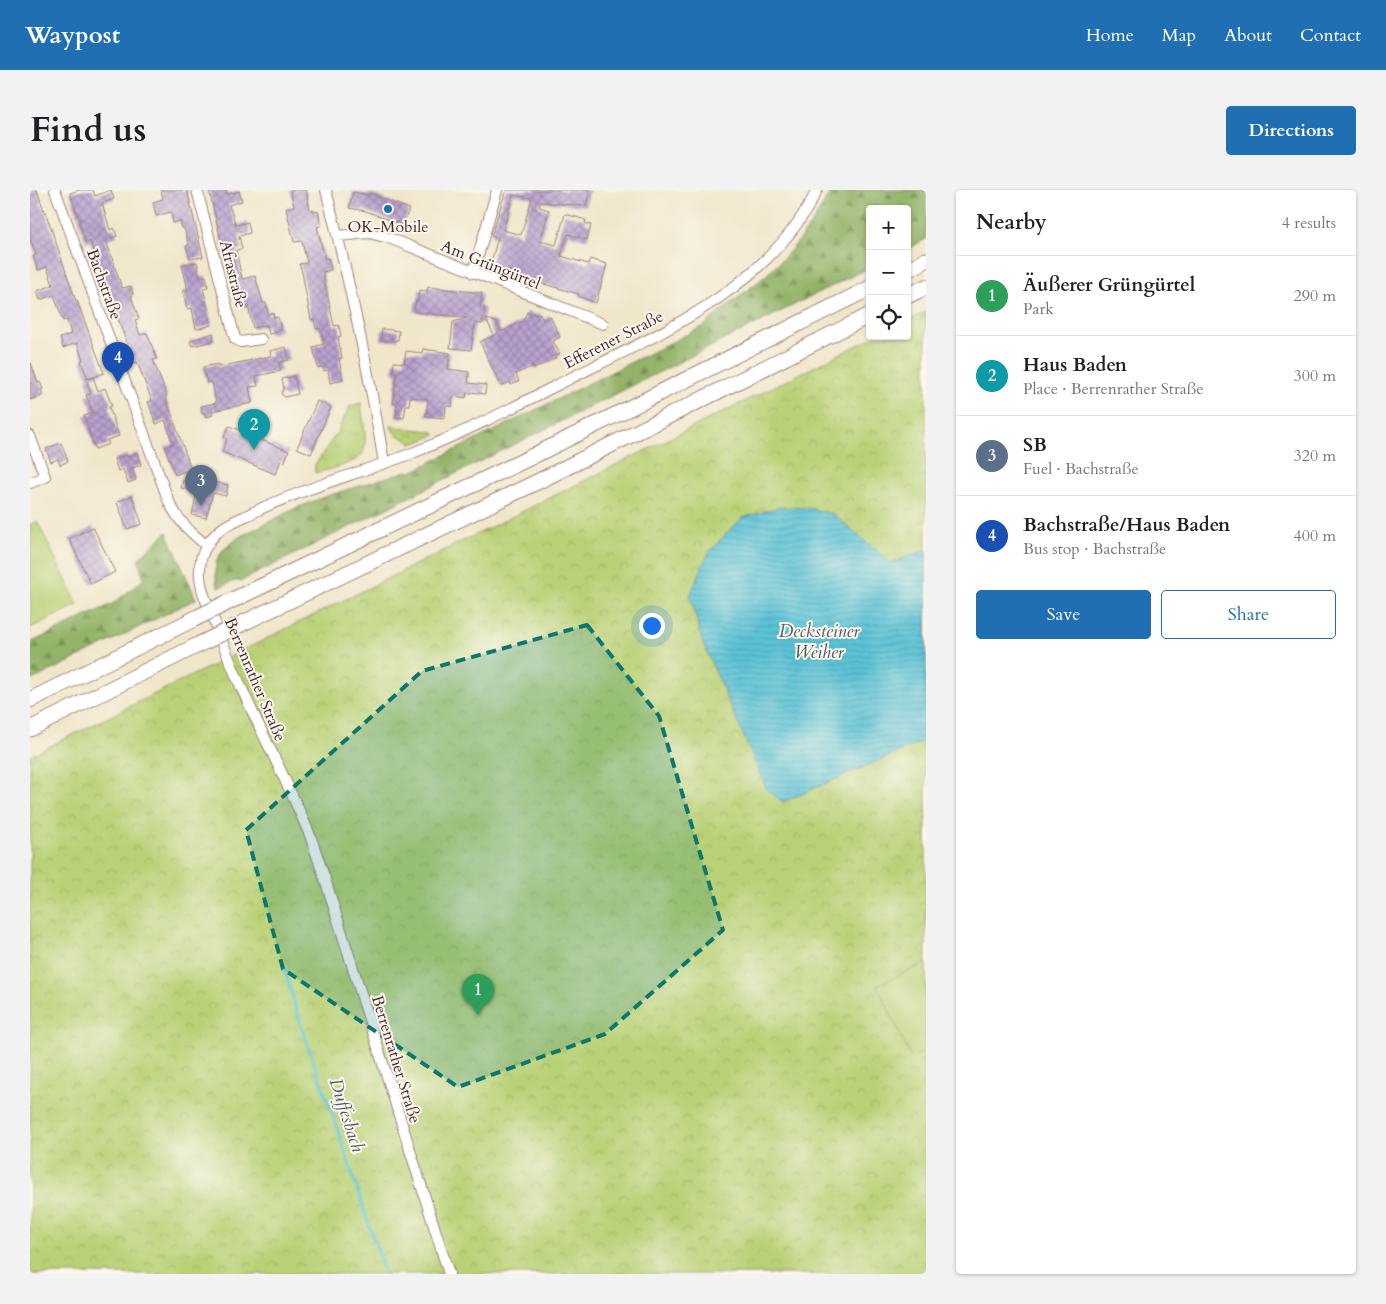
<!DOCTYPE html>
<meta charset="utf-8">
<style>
:root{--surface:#fff;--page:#f2f2f2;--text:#202124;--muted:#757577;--line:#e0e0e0;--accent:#1f6fb2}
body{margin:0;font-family:Cardo,serif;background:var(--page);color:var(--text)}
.controls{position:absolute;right:15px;top:15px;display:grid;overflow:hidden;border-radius:5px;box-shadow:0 1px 4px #0004}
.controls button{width:45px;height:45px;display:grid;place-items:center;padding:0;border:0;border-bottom:1px solid var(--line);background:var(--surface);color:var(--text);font:25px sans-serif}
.you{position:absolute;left:621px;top:435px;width:18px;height:18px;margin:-12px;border:4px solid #fff;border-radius:50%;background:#1a73e8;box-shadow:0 0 0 8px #1a73e833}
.badge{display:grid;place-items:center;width:32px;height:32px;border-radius:50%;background:var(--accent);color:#fff;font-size:16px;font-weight:700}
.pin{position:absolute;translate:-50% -41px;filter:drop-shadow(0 1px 2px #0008)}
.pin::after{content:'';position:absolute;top:26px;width:18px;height:15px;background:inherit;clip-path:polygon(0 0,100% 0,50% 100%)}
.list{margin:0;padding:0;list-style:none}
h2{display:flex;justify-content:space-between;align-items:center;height:65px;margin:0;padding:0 20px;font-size:21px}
h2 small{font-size:16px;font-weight:400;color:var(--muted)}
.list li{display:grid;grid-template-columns:32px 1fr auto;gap:15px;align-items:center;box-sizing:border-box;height:80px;padding:0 20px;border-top:1px solid var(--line)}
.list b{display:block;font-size:19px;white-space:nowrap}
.list p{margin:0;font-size:16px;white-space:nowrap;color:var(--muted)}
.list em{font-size:16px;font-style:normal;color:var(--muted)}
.actions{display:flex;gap:10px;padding:15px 20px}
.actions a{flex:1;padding:11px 0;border:1px solid var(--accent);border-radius:5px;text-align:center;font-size:18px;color:var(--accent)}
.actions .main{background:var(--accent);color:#fff}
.icon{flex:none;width:28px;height:28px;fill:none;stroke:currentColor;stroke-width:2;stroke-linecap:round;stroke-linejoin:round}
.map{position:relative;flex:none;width:896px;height:1084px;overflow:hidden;border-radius:5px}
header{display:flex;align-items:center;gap:30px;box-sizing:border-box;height:70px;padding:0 25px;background:var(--accent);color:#fff}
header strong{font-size:24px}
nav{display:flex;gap:28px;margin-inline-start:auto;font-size:18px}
.intro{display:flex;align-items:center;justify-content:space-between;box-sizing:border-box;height:120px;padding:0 30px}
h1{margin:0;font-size:35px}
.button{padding:12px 22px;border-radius:5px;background:var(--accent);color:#fff;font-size:18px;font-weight:700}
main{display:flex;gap:30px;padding:0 30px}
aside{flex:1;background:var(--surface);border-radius:5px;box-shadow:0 1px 4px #0004}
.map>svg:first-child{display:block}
.grass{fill:url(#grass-tufts);stroke:#827850}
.forest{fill:url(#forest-firs);stroke:#6e6949}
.park{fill:url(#park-crowns);stroke:#827850}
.pitch{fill:#b9d176;stroke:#827850}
.water{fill:url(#water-rules);stroke:#527281}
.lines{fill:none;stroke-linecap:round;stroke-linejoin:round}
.stream{stroke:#5bc4d7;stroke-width:3}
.building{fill:url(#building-cross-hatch);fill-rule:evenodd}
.minor-casing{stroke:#9d827a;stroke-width:12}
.highway-casing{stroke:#9d827a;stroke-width:17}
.minor{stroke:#fff;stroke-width:10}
.highway{stroke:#fff;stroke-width:15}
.highway-bridge-casing{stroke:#9d827a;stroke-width:17;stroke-linecap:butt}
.highway-bridge{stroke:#fff;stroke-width:15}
.marked{fill:#0f766e;fill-opacity:0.2;stroke:#0f766e;stroke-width:4;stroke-dasharray:10 6;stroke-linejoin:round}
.poi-dot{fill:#1f6fb2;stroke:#fbf7ec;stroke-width:2}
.labels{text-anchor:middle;stroke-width:4;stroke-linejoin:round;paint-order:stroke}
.poi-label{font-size:16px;fill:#4a1f2b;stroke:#fbf7ec}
.street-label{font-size:16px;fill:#4a1f2b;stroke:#fbf7ec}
.water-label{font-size:18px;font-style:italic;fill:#505967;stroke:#fbf7ec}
</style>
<header>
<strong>Waypost</strong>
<nav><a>Home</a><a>Map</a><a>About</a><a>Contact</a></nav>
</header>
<div class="intro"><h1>Find us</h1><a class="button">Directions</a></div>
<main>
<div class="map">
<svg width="896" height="1084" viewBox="0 0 896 1084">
<defs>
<pattern id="grass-tufts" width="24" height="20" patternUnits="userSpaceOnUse" patternTransform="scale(1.25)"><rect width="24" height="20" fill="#b9d176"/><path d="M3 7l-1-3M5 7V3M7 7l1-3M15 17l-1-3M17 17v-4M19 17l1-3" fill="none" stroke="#a1b366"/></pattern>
<pattern id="forest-firs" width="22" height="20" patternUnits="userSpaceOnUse" patternTransform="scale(1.25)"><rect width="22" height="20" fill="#92b367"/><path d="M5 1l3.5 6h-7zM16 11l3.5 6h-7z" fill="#799155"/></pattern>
<pattern id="park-crowns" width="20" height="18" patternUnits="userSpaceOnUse" patternTransform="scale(1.25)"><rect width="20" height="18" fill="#b9d176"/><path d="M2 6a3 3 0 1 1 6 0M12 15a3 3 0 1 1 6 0" fill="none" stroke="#a1b366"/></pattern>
<pattern id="water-rules" width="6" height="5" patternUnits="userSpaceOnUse" patternTransform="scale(1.25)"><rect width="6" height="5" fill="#5bc4d7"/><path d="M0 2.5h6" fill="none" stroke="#4d9faf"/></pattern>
<pattern id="building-cross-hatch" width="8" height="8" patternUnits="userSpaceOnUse" patternTransform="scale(1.25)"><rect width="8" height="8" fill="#b8a2cf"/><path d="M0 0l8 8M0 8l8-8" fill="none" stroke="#9883a8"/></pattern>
</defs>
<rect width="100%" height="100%" fill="#fbf7ec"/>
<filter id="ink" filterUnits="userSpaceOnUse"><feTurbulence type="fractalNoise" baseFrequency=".02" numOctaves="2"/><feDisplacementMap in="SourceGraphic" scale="10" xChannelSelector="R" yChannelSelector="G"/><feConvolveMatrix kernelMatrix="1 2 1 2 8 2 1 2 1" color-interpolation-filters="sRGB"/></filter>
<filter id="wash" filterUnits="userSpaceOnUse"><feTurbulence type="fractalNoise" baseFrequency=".0096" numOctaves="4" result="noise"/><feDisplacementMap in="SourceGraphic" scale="20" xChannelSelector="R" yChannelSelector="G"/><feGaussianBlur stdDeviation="1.12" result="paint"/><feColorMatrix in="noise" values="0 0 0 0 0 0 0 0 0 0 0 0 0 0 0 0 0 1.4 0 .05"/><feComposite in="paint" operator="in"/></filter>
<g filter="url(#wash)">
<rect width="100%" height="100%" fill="#f0e6ca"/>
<!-- grass -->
<path class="grass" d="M331 213C332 225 339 254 332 264 326 274 297 280 285 283V275L308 241 320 216Z
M361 236 404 242 405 245 382 254C374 245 365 249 361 236Z"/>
<!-- forest -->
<path class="forest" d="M801 0H896V49L877 59V19H840V77L211 391H204L188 398 186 390V372L192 361 209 347 266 318 294 307 377 281 381 282 674 136C693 118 714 104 734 87 762 63 784 33 801 0Z
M137 342 166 409 0 491V453L84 413 114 389 108 369Z"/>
<!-- park -->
<path class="park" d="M896 122V1084H0V566L846 146H877V131Z"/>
<!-- pitch -->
<path class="pitch" d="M7 331 48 415 0 438V335Z
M896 773V861L881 867 847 795Z"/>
<!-- water -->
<path class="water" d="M749 317 778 318 803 324 861 373 896 360V550L753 612 737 600 672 451 660 405 678 364 691 349 712 328Z"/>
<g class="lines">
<!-- stream -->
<path class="stream" d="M253 774 271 836 308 940 355 1084"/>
</g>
<g id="blocks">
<!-- building -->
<path class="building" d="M0 0H7L14 21H15L46 111H47L74 183 58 189 51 171 53 170 47 153 33 158 30 148 41 144 37 130 33 131 24 105 10 110 7 101 23 95 17 77 8 80 3 66 6 65 0 48Z
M49 0H63L65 6 81 0 84 9 72 13 80 40 84 38 87 46 76 50 92 98 101 96 103 105 101 106 109 129 105 130 110 145 117 143 127 169 123 170 137 206H135L161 279 145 285 135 257 143 254 135 230 126 234 118 212 122 211 107 172 104 173 60 51 56 53 49 32 50 31 40 3Z
M131 0H157L173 67 160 69 156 56 159 55 154 38H152L150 31 143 33 141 22 126 26 123 12 133 9Z
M179 0H196L197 4 209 1 212 11 199 15 206 35 218 32 220 43 209 46 212 59 206 60 212 89 225 86 233 113H236L238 124 243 123 244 128 248 127 251 140 247 141 248 142 239 144 237 135 223 138 218 116 213 117 211 104 207 105 200 75H197Z
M260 0H276L280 20H284V22L288 21 291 36 287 37 295 69 298 68 301 80 293 82V84L304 136 309 135 311 146 308 147 312 168 309 169 313 190 300 193 298 180 294 181 293 177 288 178 283 157 294 154 290 138 286 139 284 129 281 130 272 82 269 74 277 73 272 51 264 52 256 18 264 16Z
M476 0H560L556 16 510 12 509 17 519 20 510 51 526 55 535 24 556 30 555 33 561 35 557 50 538 44 531 66 558 74 560 69 577 74 566 113 548 106 549 104 489 87V85L483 83 484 82 460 75 468 48 461 46ZM483 5 502 8 491 45 473 40Z
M323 2 339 5V3L379 19 373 35 336 21 319 18Z
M167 72 170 87 176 86 178 97 173 98 182 135 166 139 162 118 157 119 153 101 158 100 152 75Z
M398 97 452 103 450 117 455 118 452 134 445 133 441 160 420 158 423 132 437 128 384 122 386 111H388L389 100 397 101Z
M497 122 507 125 510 123 513 130 520 126 530 147 523 151 530 164 525 166 526 168 504 179 503 176 486 184 489 191 481 195 480 192 471 196 450 152 464 145 456 129 466 132 471 142 493 131Z
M352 139 369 141 368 150 360 151 351 150Z
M183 143 184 151 162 156 160 151Z
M256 157 259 170 249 173 251 181 226 186 228 196 219 197 222 213 182 221 183 225 176 227 175 223H172L171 216 186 213 182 192 177 193 173 177 188 174V177L241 166 240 161Z
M393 159 420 163 418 179 439 182 438 193 456 195 455 204 441 202V204L437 203 436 208 423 206 422 217 416 216 415 228 396 226 398 209 380 207 379 215H376L374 228 366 227 367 214 363 213 367 184 363 183 364 172 374 173 376 161 392 163Z
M0 173H1L8 193 10 192 13 199 11 200 13 205 0 210Z
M264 186 268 204 255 207 251 204 254 198 252 189Z
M63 187 68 201 75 198 82 216 79 217 89 246 77 250 79 254 65 259 54 226 63 223 56 205 61 204 56 189Z
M287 211 301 217 281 264 267 258Z
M199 236 210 240 209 241 259 261 254 273 251 271 245 284 192 262 197 249 194 247Z
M31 253 38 271 30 275 28 269 21 272 16 259Z
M107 263 111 275 102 278 106 290 98 293 93 279 88 281 84 269 97 265V267Z
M153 290 172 294 173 290 198 295 196 306 183 303 176 328 162 325 167 301 151 298Z
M102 306 112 334 97 339 87 312Z
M63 337 85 382 61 394 39 349Z"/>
</g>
</g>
<g filter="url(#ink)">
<use href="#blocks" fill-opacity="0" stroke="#9d827a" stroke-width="1"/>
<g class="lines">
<defs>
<path id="minor" d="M25 0 139 312C149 332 160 342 177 356
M167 0 205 149 211 152 231 149
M296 0C319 90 339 181 354 273
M308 46 339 43 359 48 573 134
M443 83 467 0
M0 246 15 287 0 293
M419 1084 295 689C289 673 285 658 279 643 250 574 213 510 188 440 181 421 168 399 170 378 170 362 181 346 194 337 205 330 217 326 228 320 277 297 330 283 380 264 434 243 486 216 537 190 629 144 740 98 787 0"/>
<path id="highway" d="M877 80 896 70
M877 106 896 97
M207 408 497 269 840 98
M211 434 509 291 840 125
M0 510 164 429
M0 539 168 455"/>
</defs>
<!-- minor casing -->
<use href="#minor" class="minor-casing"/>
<!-- highway casing -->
<use href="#highway" class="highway-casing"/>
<!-- minor -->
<use href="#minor" class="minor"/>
<!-- highway -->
<use href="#highway" class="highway"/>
<defs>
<path id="highway-bridge" d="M164 429 207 408
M168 455 211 434"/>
</defs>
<!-- highway-bridge casing -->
<use href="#highway-bridge" class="highway-bridge-casing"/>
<!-- highway-bridge -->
<use href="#highway-bridge" class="highway-bridge"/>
</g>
</g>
<!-- marked area -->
<path class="marked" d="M557 435 629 526 693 740 575 844 428 897 253 779 216 640 392 481Z"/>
<!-- markers -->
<circle class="poi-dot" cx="358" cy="19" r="5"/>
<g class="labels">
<!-- poi labels -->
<g class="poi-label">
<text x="358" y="42">OK-Mobile</text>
</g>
<!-- street labels -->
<g class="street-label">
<text transform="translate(461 74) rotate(22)" y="6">Am Grüngürtel</text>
<text transform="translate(204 84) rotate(76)" y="6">Afrastraße</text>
<text transform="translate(75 94) rotate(70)" y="6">Bachstraße</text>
<text transform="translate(583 149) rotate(-27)" y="6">Efferener Straße</text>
<text transform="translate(226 489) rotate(67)" y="6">Berrenrather Straße</text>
<text transform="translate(367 869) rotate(73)" y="6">Berrenrather Straße</text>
</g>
<!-- water labels -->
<g class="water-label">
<text x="789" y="447">Decksteiner<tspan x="789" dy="21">Weiher</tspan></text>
<text transform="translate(317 925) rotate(72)" y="6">Duffesbach</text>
</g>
</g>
</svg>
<div class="controls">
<button>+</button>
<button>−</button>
<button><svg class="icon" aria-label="locate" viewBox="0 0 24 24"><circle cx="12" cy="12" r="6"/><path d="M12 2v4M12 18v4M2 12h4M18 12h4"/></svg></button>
</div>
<div class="you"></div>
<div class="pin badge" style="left:448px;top:825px;background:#2e9e5b">1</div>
<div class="pin badge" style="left:224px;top:260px;background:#0f9aa8">2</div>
<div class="pin badge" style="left:171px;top:316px;background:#5c6f8a">3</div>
<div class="pin badge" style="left:88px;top:193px;background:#1a4fb4">4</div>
</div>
<aside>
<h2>Nearby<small>4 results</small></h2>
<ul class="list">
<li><span class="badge" style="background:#2e9e5b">1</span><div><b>Äußerer Grüngürtel</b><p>Park</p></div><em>290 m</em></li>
<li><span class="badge" style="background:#0f9aa8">2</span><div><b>Haus Baden</b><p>Place · Berrenrather Straße</p></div><em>300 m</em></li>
<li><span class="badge" style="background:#5c6f8a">3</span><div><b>SB</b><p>Fuel · Bachstraße</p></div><em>320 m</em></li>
<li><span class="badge" style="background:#1a4fb4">4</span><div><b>Bachstraße/Haus Baden</b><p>Bus stop · Bachstraße</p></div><em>400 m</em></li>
</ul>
<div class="actions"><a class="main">Save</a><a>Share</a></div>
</aside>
</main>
